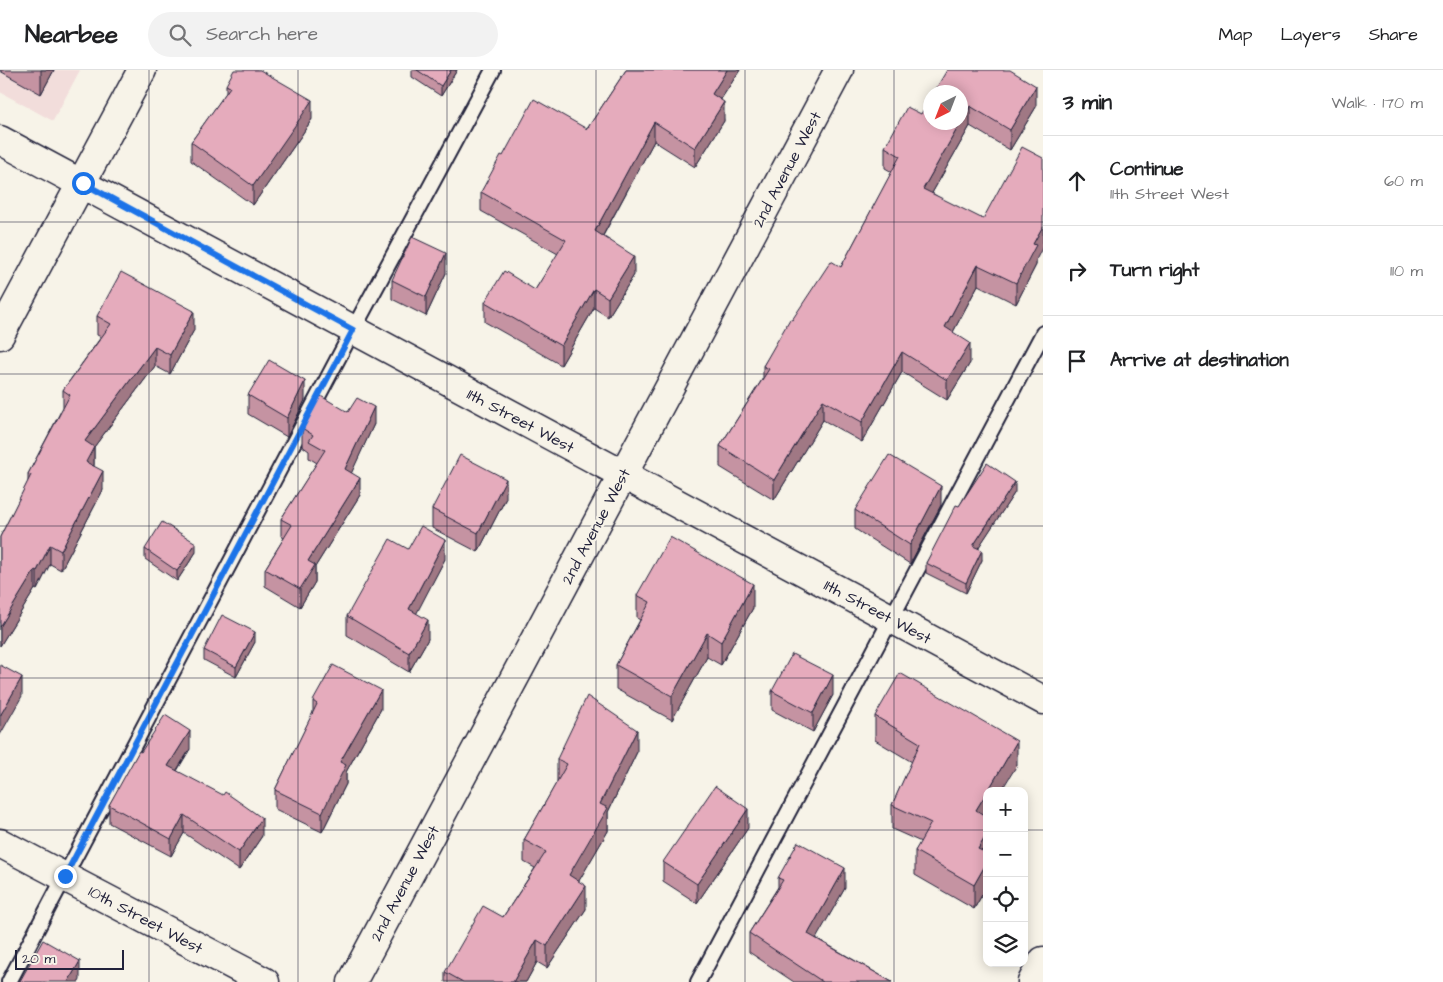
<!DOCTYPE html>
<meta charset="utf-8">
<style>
:root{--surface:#fff;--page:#f2f2f2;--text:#202124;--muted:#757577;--line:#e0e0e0}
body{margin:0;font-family:"Architects Daughter",sans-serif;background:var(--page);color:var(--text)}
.controls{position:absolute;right:15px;bottom:15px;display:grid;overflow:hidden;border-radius:10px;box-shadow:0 2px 12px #0003}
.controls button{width:45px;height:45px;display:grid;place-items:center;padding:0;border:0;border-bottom:1px solid var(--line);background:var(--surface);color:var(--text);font:25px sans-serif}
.compass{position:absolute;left:923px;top:15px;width:45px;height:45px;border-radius:50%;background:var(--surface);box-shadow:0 2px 12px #0003;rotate:222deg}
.scale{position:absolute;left:15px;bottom:12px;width:109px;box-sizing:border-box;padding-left:5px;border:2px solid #22223b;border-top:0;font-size:14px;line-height:18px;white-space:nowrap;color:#22223b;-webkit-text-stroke:4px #f7f3e8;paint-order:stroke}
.stop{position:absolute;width:15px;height:15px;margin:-11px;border:4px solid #1a73e8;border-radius:50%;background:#fff}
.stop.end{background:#1a73e8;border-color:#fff;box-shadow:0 1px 5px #0008}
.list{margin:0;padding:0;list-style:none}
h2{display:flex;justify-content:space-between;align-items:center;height:65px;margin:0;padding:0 20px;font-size:21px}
h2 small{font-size:16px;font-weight:400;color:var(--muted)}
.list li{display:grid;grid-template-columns:32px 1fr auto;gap:15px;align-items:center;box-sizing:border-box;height:90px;padding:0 20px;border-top:1px solid var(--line)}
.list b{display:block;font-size:19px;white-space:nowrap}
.list p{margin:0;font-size:16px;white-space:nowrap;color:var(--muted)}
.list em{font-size:16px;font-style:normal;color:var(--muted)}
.icon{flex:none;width:28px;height:28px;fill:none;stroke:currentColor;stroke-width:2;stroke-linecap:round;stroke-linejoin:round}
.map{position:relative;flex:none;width:1043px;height:912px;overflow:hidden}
header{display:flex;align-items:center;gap:30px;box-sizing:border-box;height:70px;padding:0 25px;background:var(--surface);border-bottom:1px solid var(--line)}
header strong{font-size:24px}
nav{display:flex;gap:28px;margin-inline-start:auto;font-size:18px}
.search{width:350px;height:45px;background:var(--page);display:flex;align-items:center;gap:12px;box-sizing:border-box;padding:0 18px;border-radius:28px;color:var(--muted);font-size:19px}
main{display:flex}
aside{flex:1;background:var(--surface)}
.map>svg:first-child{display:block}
.built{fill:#f2dddb}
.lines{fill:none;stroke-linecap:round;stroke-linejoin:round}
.lane-casing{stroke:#22223b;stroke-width:18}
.street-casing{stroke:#22223b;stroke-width:31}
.secondary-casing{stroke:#22223b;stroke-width:31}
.lane{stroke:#f7f3e8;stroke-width:14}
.street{stroke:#f7f3e8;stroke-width:28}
.secondary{stroke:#f7f3e8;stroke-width:28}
.wall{fill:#c593a2;stroke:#22223b}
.shaded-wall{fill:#a07884;stroke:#22223b}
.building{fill:#e5abbc;stroke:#22223b}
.route{stroke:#1a73e8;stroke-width:6}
.grid{fill:none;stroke:#22223b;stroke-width:1;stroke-opacity:0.55}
.labels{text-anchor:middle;stroke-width:4.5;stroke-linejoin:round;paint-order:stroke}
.street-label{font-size:16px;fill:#22223b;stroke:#f7f3e8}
</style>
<header>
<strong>Nearbee</strong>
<div class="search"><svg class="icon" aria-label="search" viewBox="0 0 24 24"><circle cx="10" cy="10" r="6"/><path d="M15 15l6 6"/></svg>Search here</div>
<nav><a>Map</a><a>Layers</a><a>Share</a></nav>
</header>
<main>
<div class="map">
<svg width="1043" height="912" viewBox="0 0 1043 912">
<rect width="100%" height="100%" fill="#f7f3e8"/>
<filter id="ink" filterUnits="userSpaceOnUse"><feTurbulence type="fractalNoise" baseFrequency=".02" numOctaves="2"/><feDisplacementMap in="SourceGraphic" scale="10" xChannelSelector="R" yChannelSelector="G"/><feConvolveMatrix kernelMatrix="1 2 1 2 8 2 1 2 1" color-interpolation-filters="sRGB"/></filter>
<g filter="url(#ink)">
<!-- built -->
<path class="built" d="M0 0H80L53 51 0 22Z"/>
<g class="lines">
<defs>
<path id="lane" d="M9 912 353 260 493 0
M698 912 1043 263"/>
<path id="street" d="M0 773 265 912
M352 912 839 0
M1032 912 1043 891"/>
<path id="secondary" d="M0 70 1043 630
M0 265 142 0"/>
</defs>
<!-- lane casing -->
<use href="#lane" class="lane-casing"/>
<!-- street casing -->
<use href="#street" class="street-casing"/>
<!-- secondary casing -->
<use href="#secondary" class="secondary-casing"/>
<!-- lane -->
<use href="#lane" class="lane"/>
<!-- street -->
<use href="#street" class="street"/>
<!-- secondary -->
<use href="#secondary" class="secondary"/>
</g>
<!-- wall -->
<path class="wall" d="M0 0H54L41 24 0 1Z
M412 0H457L441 26 412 7Z
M626 0H740L721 29 724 51 695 97 654 71 603 166 634 205 608 247 594 238 561 295 485 252V232L535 220 558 184 481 141V122L503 86 587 59Z
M226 15 312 49 301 66 253 135 191 91V72L226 23Z
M960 22 1036 37 1010 80 970 56 932 123 1036 190V195L1016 234 978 215 953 262 970 293 947 330 902 302 862 372 823 350 774 430 720 397V376L763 308V296L792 250 841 197 892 102 885 98V77L921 44Z
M446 203 426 246 392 229V210Z
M97 246 194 260 170 304 155 296 94 377V396L103 420 61 500 50 494 37 520 35 519 0 576V467L28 412V404L63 337V320L101 267 97 265Z
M248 325 305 330 287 367 248 344Z
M348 342 374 354 351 403 360 425 315 497V512L300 537 265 516V499L284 468 281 466V449L317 393 309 388V381L302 376V358Z
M1015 422 978 478 982 490 966 523 926 503V493L959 436Z
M506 428 478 482 432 458V439Z
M941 435 910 494 855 459V440Z
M145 479 196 482 177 511 145 489Z
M408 479 445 489 416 543 428 569 409 602 347 565V546Z
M637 525 753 538 721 595 707 587 672 650 616 619V595L640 550 637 548Z
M255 572 236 607 204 590V580Z
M772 621 833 625 813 662 772 640Z
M313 631 381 639 346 702V714L322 762 275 739V720L313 643Z
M875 646 1017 695 987 721V816L974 839 915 805V781L921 772 892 759V735L912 692 875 670Z
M190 679 177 701 262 766 239 800 184 763 171 786 109 753V735L141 682Z
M637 682 608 742V761L578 812 586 839 547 898 537 892 526 912H445V902L503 847 535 798 524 792V770L557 712V689Z
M748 758 697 833 663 811V792Z
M778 808 845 818 816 868 892 912H794L749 882V863L778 817Z"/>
<!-- shaded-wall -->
<path class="shaded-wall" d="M41 0H54L41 24Z
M451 0H457L441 26V16Z
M727 0H740L712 43V24Z
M1036 16V37L1010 80V60Z
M312 30V49L301 66 253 135V116Z
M724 32V51L695 97V78Z
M970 36V56L923 139V119Z
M654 52V71L595 180V161Z
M1043 156V176L1036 190V195L1016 234V213L1033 174Z
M446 183V203L426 246V227Z
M634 186V205L608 247V228Z
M978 195V215L945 277V257Z
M594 219V238L561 295V276Z
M194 241V260L170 304V285Z
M970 273V293L947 330V310Z
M155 277V296L94 377V395L86 411 85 371Z
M902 282V302L862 372V352Z
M305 311V330L287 367V348Z
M823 330V350L774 430V410Z
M374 337V354L345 417V399Z
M103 401V420L61 500V481Z
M360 408V425L315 497V512L300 537V519L308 491Z
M506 409V428L478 482V463Z
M1015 412V422L973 486V476Z
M941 416V435L910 494V475Z
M445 470V489L409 558V539Z
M196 473V482L177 511V501Z
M50 475V494L37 520V501Z
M982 480V490L966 523V513Z
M35 500V519L0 576V557Z
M753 514V538L721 595V572Z
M428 550V569L409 602V583Z
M255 562V572L236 607V597Z
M707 563V587L672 650V626Z
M833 605V625L813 662V643Z
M22 607V626L0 665V646Z
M381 620V639L346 702V714L322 762V743L340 692Z
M637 660V682L608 742V761L569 828V805L600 734Z
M190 661V679L168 714V696Z
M1017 671V695L1001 721H988Z
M987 722V746L976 764V740Z
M748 739V758L697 833V814Z
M184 745V763L171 786V769Z
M262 748V766L239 800V782Z
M987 764V788L978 779Z
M987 792V816L974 839V815Z
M845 798V818L808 883V864Z
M586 816V839L547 898V876Z
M537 870V892L526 912H513Z
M80 891V910L79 912H68Z"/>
<!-- building -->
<path class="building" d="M234 0H260L312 30 301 47 253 116 191 72 230 17 226 15Z
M417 0H451L441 16Z
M626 0H727L712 24 724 32 695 78 654 52 595 161 634 186 608 228 594 219 561 276 485 232 504 201 535 220 566 170 481 122 501 85 503 86 534 29 587 59Z
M947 0H1010L1036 16 1010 60 970 36 923 119 983 149 1022 77 1043 88V156L1033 174 1036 175 1016 213 978 195 945 257 970 273 947 310 902 282 862 352 823 330 774 410 720 376 769 299 763 296 790 249 792 250 831 191 841 197 900 86 885 77 907 37 921 44 930 28V52H960V22H934Z
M412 167 446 183 426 227 392 210Z
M121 202 194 241 170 285 155 277 85 371 94 377 86 392 103 401 61 481 50 475 37 501 35 500 0 557V467L31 405 28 404 70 325 63 320 111 254 97 246Z
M269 290 305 311 287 348 248 325Z
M319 325 348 342 357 328 374 337 345 399 360 408 308 491 315 495 300 519 265 499 292 455 281 449 325 380 309 371 313 365 302 358Z
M460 385 506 409 478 463 432 439Z
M889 385 941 416 910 475 855 440Z
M987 393 1015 412 973 476 982 480 966 513 926 493 956 435 959 436Z
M162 452 196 473 177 501 145 479Z
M421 456 445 470 409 539 428 550 409 583 347 546 390 469 408 479Z
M670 467 753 514 721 572 707 563 672 626 616 595 650 532 637 525Z
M222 545 255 562 236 597 204 580Z
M792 584 833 605 813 643 772 621Z
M0 595 22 607 0 646Z
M333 595 381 620 340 692 346 695 322 743 275 720 317 634 313 631Z
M900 603 1017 671 988 721H987V722L976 740 987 747V764L978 779 987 783V792L974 815 915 781 931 753 892 735 920 673 875 646Z
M587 626 637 660 600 734 608 738 569 805 586 816 547 876 537 870 513 912H463L445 902 483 836 503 847 546 782 524 770 567 694 557 689Z
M165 645 190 661 168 696 223 725 225 722 262 748 239 782 184 745 171 769 109 735 139 681 141 682Z
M715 716 748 739 697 814 663 792Z
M798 772 845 798 808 864 892 912H823L749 863 783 810 778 808Z
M43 870 80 891 68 912H21L20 911Z"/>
</g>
<g class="lines" filter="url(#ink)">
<!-- route -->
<path class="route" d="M65 806 353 260 83 113"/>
</g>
<!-- grid -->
<path class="grid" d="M149 0V912M298 0V912M447 0V912M596 0V912M745 0V912M894 0V912M0 152H1043M0 304H1043M0 456H1043M0 608H1043M0 760H987M1024 760H1043"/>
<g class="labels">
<!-- street labels -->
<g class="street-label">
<text transform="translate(786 99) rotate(-62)" y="6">2nd Avenue West</text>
<text transform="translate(521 350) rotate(28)" y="6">11th Street West</text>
<text transform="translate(595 456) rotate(-62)" y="6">2nd Avenue West</text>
<text transform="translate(878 541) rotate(28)" y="6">11th Street West</text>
<text transform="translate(404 813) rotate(-62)" y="6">2nd Avenue West</text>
<text transform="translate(146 849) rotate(28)" y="6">10th Street West</text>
</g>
</g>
</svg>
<div class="controls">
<button>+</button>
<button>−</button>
<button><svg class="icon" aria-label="locate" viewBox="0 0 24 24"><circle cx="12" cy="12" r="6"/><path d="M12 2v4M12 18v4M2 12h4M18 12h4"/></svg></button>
<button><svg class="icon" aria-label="layers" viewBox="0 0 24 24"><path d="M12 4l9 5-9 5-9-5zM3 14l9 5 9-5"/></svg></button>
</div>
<svg class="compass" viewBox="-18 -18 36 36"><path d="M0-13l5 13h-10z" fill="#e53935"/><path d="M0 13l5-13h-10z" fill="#757577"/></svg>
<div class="scale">20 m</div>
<div class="stop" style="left:83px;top:113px"></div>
<div class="stop end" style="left:65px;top:806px"></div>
</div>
<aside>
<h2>3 min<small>Walk · 170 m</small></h2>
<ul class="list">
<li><svg class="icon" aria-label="ahead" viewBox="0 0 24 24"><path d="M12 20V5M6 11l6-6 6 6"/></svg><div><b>Continue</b><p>11th Street West</p></div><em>60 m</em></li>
<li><svg class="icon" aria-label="right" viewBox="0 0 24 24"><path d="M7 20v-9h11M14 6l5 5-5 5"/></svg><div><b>Turn right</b></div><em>110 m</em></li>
<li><svg class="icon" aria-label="arrive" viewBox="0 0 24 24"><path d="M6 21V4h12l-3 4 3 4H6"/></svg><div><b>Arrive at destination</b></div></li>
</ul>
</aside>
</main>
